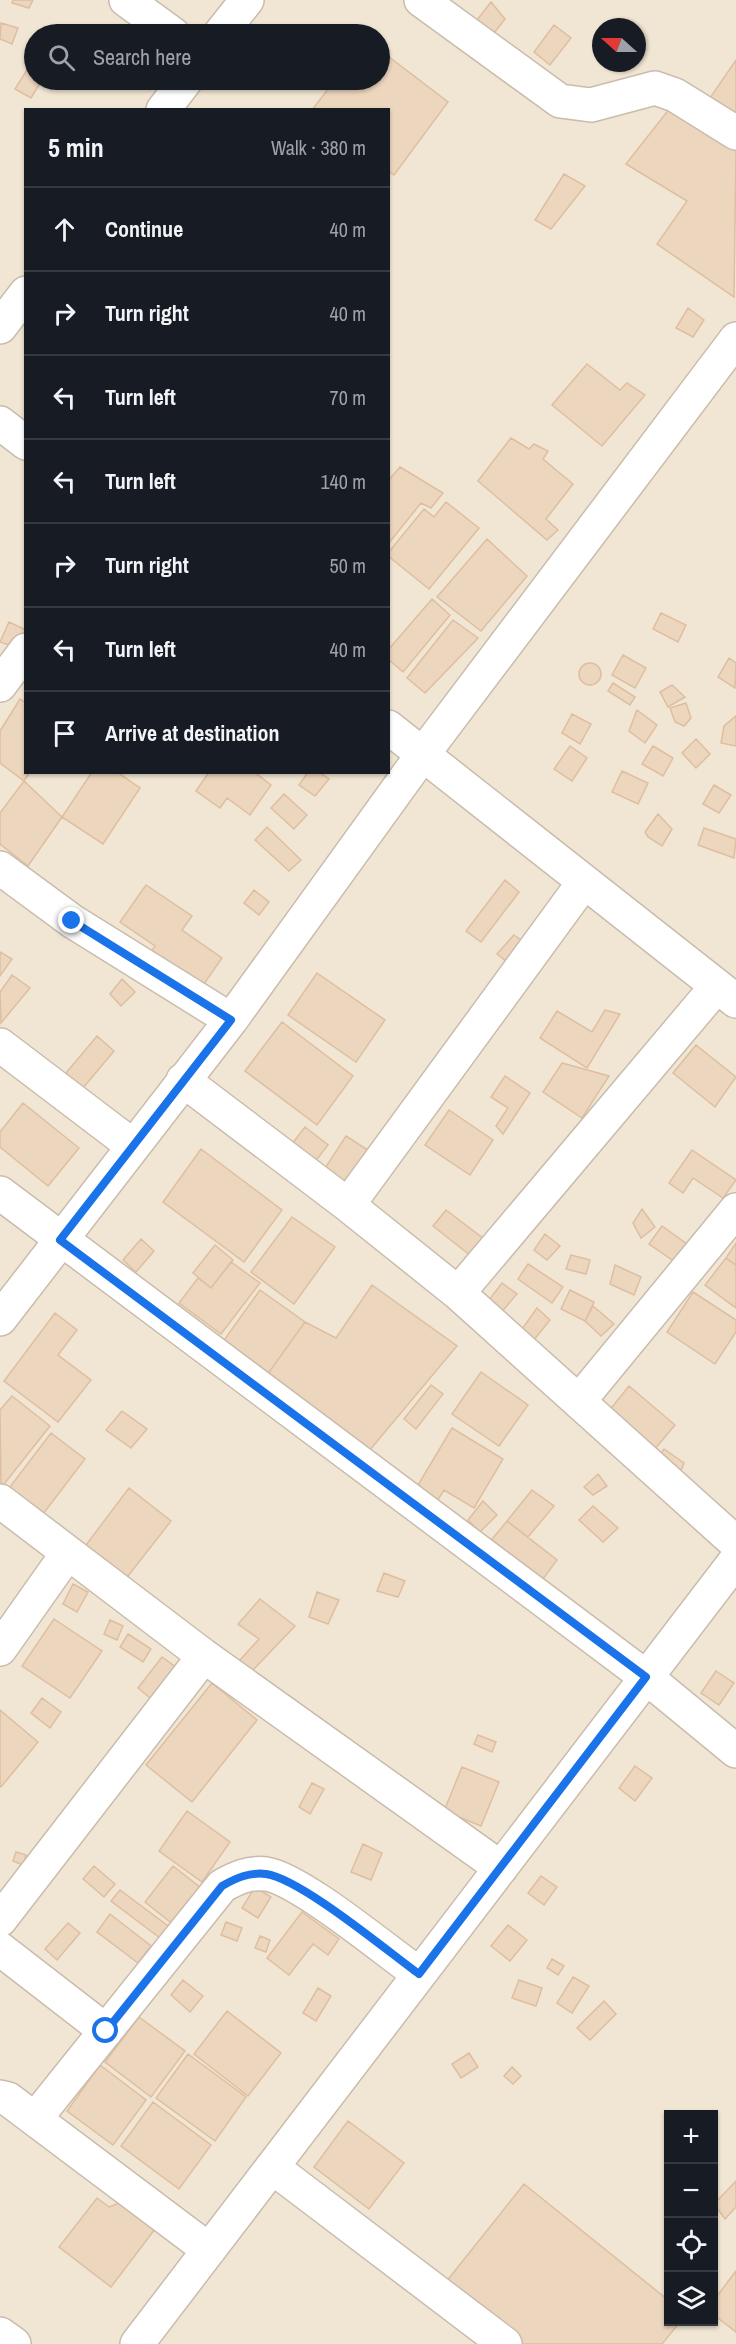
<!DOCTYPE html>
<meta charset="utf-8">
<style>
:root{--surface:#171b24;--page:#242831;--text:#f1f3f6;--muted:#9ea1a6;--line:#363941}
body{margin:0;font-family:"Archivo Narrow",sans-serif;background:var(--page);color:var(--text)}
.controls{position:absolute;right:18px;bottom:18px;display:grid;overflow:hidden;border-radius:0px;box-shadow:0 2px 4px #0004}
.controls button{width:54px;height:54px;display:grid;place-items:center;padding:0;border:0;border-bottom:2px solid var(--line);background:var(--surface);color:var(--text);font:30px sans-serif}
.compass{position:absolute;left:592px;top:18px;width:54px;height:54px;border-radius:50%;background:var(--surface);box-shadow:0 2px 4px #0004;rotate:291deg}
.stop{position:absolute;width:18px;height:18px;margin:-14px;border:4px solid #1a73e8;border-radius:50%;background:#fff}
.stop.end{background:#1a73e8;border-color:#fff;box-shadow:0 2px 6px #0008}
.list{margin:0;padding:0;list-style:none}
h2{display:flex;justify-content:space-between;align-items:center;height:78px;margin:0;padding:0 24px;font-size:26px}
h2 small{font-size:20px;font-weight:400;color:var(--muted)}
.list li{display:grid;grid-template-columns:39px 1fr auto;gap:18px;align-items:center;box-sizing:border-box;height:84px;padding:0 24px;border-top:2px solid var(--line)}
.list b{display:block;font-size:22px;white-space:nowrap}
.list em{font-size:20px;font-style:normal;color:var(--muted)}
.icon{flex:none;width:33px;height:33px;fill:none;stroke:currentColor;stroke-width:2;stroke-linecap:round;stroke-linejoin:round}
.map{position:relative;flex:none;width:736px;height:2344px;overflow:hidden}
.search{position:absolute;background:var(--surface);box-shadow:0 2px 4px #0004;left:24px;top:24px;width:366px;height:66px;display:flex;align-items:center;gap:15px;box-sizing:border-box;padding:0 21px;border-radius:33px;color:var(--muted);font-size:22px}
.panel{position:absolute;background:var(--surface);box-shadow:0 2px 4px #0004;left:24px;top:108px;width:366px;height:666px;border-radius:0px}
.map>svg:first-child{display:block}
.residential{fill:#f1e6d3;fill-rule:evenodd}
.building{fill:#edd6be;stroke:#debea0;stroke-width:1.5}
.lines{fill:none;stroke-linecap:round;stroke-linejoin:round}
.minor-casing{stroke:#cabcac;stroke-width:36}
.tertiary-casing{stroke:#cabcac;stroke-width:36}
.minor{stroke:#fff;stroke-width:33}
.tertiary{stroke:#fff;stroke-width:33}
.route{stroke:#1a73e8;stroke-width:8}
</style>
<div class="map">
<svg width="736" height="2344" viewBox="0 0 736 2344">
<rect width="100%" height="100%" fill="#faf4e4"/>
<!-- residential -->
<path class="residential" d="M0 0H736V2344H0ZM601 27H637V63H601ZM34 34H380V80H34ZM26 110H388V772H26ZM668 2114H714V2322H668Z"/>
<!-- building -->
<path class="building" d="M13 0H33L29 8 12 3Z
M491 2 505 19 494 33 477 20Z
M1 23 18 28 12 44 0 39Z
M554 25 571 38 550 65 534 52Z
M380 50 448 102 394 175 388 171V110H312L335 80H380Z
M736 60V117L708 101Z
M27 70 34 74V80H42L31 98 15 89Z
M670 108 736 150 734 297 657 244 687 201 626 164Z
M564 174 585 186 551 229 535 220Z
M688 308 704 320 693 337 676 328Z
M587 364 620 390 627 383 645 395 602 446 552 405Z
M511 438 529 449 534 444 548 451 543 459 573 484 546 519 558 530 547 540 478 481Z
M400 467 443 493 431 508 421 503 388 544V481Z
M446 502 479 528 429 589 388 556V553L424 509 434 517Z
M487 539 527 576 481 631 437 597Z
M432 599 450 615 403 672 388 659V650Z
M661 613 686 625 678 642 653 629Z
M453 620 478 638 425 693 407 678Z
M9 622 26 630 15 647 0 642Z
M623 655 646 668 635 688 612 675Z
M729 658 736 663 735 688 718 677Z
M579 674a11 11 0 1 1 22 0a11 11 0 1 1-22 0Z
M613 683 635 697 630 705 608 691Z
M672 685 685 697 668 707 660 692Z
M20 699 26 703V772H30L24 781 0 763V731Z
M686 703 691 718 684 726 675 722 670 708Z
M637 710 657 725 645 743 629 731Z
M572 714 591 724 580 744 562 733Z
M736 716V746L721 743 724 726Z
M696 739 710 754 696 768 682 753Z
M570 746 587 758 572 781 554 769Z
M653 746 673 758 663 776 642 764Z
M622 771 648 783 638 804 612 792Z
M92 772H117L140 788 103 844 62 817Z
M209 772H254L271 785 250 815 227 798 220 808 196 791Z
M308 772H319L329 779 315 796 299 785Z
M24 781 62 817 28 866 0 844V813Z
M714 785 731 795 719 813 703 804Z
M284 794 307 815 294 829 271 808Z
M658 814 672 829 662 846 648 837 645 832Z
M267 827 301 860 289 871 255 840Z
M704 828 736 839 734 858 698 845Z
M505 880 519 892 481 942 466 931Z
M146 885 192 916 182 930 222 958 197 994 146 960 155 946 120 922Z
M254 890 269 902 259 915 244 903Z
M514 935 528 945 511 965 497 954Z
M0 952 12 959 0 976Z
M317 973 385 1020 356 1062 288 1015Z
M12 975 30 988 1 1023 0 992Z
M122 979 135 992 121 1006 110 994Z
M605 1010 620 1014 587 1068 540 1038 557 1011 592 1032Z
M282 1022 353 1076 317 1125 245 1071Z
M97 1036 114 1051 83 1088 66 1073Z
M696 1045 736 1077 715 1107 673 1073Z
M562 1063 609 1076 582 1118 543 1092Z
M505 1076 530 1093 503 1134 496 1126 508 1108 491 1097Z
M23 1103 79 1148 48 1186 0 1147V1132Z
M449 1110 493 1140 470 1175 425 1145Z
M305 1127 328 1145 310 1168 288 1149Z
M346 1136 374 1154 348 1194 320 1176Z
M201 1149 282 1210 244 1262 163 1202Z
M692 1150 736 1180 723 1198 693 1178 683 1193 669 1183Z
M642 1209 655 1227 641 1238 633 1223Z
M446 1210 484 1239 471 1256 433 1226Z
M292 1217 335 1247 294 1304 251 1272Z
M662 1226 687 1244 675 1262 649 1244Z
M545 1234 560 1246 547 1260 534 1250Z
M141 1239 154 1251 136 1272 123 1260Z
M736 1243V1265L726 1258Z
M215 1245 233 1260 211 1288 193 1273Z
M571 1255 590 1260 586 1274 566 1269Z
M726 1258 736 1265V1308L705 1285Z
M231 1262 260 1283 221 1334 179 1303 198 1278 211 1288Z
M528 1264 563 1287 552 1303 518 1279Z
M615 1265 641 1277 634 1295 610 1284Z
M502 1283 517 1294 486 1330 473 1321Z
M372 1285 457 1346 369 1451 267 1375 305 1322 336 1338Z
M260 1290 305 1322 267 1375 222 1343Z
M570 1290 594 1302 585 1321 561 1309Z
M693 1292 736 1320V1332L715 1364 667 1332Z
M593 1306 614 1324 601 1336 585 1321Z
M537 1308 550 1320 533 1341 520 1332Z
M55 1313 77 1330 58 1355 91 1380 58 1422 4 1381Z
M481 1372 528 1405 499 1446 452 1414Z
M431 1385 443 1394 416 1429 404 1419Z
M629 1386 675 1425 649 1456 604 1417Z
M12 1396 50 1426 1 1488 0 1410Z
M122 1411 147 1429 131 1448 106 1430Z
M452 1428 503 1459 474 1508 444 1490 436 1503 415 1490Z
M51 1433 85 1459 37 1522 3 1496Z
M664 1449 684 1463 678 1478 655 1461Z
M598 1474 607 1486 593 1495 584 1487Z
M129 1488 171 1521 121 1585 80 1553Z
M532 1490 554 1506 528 1537 507 1521Z
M483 1501 497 1515 480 1532 468 1520Z
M593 1506 618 1528 603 1542 579 1520Z
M507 1521 557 1560 540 1583 489 1543Z
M384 1573 405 1581 398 1597 377 1591Z
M73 1584 88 1592 77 1612 63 1604Z
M317 1592 339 1600 328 1624 309 1617Z
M260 1599 295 1626 252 1671 240 1660 259 1639 238 1624Z
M54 1619 102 1651 70 1698 22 1666Z
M110 1620 123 1626 117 1640 104 1634Z
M128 1634 151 1649 143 1662 120 1647Z
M162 1657 180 1670 155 1702 138 1688Z
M716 1671 734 1683 719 1705 701 1693Z
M212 1683 257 1720 192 1802 146 1765Z
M42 1698 61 1712 50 1728 31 1713Z
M0 1710 38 1742 1 1787 0 1786Z
M478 1735 496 1742 492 1752 474 1744Z
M635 1766 652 1778 635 1801 619 1788Z
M462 1767 499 1782 481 1826 444 1811Z
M312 1783 324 1789 310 1814 299 1807Z
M187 1811 230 1842 202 1882 159 1851Z
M363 1844 382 1853 371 1880 351 1872Z
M16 1852 26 1855 23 1865 13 1861Z
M94 1866 115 1884 104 1897 83 1879Z
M173 1866 201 1888 174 1925 145 1902Z
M541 1876 557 1887 544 1905 528 1893Z
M255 1887 271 1897 258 1918 242 1908Z
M120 1890 172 1929 164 1941 111 1901Z
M302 1912 339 1939 328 1955 313 1944 289 1975 267 1958Z
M110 1914 151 1946 138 1963 97 1932Z
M226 1922 242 1928 237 1941 221 1935Z
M68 1923 80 1933 57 1960 45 1949Z
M508 1925 527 1940 510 1961 491 1946Z
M260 1936 270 1940 266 1952 255 1948Z
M552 1959 564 1966 558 1975 547 1968Z
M573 1977 589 1986 572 2013 557 2003Z
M183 1980 203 1996 190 2012 171 1995Z
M519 1980 542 1988 536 2006 512 1998Z
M318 1988 331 1996 316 2021 303 2013Z
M604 2001 616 2014 590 2040 577 2028Z
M227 2011 281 2053 248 2096 194 2054Z
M139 2017 185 2051 151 2097 105 2062Z
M469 2053 478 2067 461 2078 452 2064Z
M188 2054 246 2097 215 2141 156 2098Z
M100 2065 146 2100 113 2145 67 2111Z
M512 2067 521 2076 513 2084 504 2076Z
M153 2102 211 2145 179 2189 121 2146Z
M348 2121 404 2163 369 2209 314 2167Z
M736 2181V2207L725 2219 714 2204Z
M524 2184 668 2300V2322H680L662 2344H523L446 2282Z
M97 2198 109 2207 122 2202 155 2229 111 2287 59 2247Z
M736 2271V2332L714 2315V2300Z"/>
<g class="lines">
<defs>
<path id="minor" d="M126 0 173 34
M421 0 560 101 591 105 655 88 675 95 736 133
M0 423 26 443
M0 685 26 650
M388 727 736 1001
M0 868 72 921 231 1020
M0 1045 133 1146
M183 1080 348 1205 458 1293 736 1543
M0 1193 646 1677 736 1751
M348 1205 584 882
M458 1293 717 986
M0 1319 231 1020 423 754 736 339
M579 1401 736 1210
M0 1501 204 1656 501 1868
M0 1649 67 1554
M0 1920 204 1656
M0 1949 106 2031
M0 2097 8 2099 209 2250
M35 2119 222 1886C236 1878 249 1872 266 1874 300 1879 386 1951 419 1974
M272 2167 505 2344
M0 2334 14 2344
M137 2344 736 1560"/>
<path id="tertiary" d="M220 34 247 0
M163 110 186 80
M0 327 26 293"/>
</defs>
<!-- minor casing -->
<use href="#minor" class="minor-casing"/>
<!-- tertiary casing -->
<use href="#tertiary" class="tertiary-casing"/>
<!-- minor -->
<use href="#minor" class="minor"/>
<!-- tertiary -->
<use href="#tertiary" class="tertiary"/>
</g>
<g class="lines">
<!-- route -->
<path class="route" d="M72 921 231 1020 60 1240 646 1677 419 1974C386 1950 301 1879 266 1874 249 1872 236 1878 222 1886L106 2031"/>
</g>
</svg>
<div class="controls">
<button>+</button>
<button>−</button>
<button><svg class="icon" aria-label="locate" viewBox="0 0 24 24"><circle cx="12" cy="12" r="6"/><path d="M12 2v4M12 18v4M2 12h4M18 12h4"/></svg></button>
<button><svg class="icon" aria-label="layers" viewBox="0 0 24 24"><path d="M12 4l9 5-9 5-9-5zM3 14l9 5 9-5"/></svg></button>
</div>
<svg class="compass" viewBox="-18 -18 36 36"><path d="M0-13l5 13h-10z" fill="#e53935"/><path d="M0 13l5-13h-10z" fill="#9ea1a6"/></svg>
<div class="stop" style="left:106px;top:2031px"></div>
<div class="stop end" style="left:72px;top:921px"></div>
<div class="search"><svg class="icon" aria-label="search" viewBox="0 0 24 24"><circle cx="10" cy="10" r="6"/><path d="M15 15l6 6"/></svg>Search here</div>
<section class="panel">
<h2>5 min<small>Walk · 380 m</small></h2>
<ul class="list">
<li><svg class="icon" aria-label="ahead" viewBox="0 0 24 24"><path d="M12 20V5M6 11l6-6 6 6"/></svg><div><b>Continue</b></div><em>40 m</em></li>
<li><svg class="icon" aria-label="right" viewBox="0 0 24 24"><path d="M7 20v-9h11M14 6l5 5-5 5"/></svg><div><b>Turn right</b></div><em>40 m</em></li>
<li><svg class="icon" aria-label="left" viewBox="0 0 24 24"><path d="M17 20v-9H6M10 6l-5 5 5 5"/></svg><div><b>Turn left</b></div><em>70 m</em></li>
<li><svg class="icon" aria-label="left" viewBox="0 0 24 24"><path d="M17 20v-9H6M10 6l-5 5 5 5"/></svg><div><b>Turn left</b></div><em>140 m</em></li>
<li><svg class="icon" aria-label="right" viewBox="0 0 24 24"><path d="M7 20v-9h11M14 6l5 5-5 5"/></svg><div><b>Turn right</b></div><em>50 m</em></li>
<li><svg class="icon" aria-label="left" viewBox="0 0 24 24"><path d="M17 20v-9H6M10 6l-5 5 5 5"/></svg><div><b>Turn left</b></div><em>40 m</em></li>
<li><svg class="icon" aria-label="arrive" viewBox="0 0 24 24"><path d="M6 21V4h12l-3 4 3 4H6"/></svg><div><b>Arrive at destination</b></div></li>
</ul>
</section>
</div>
